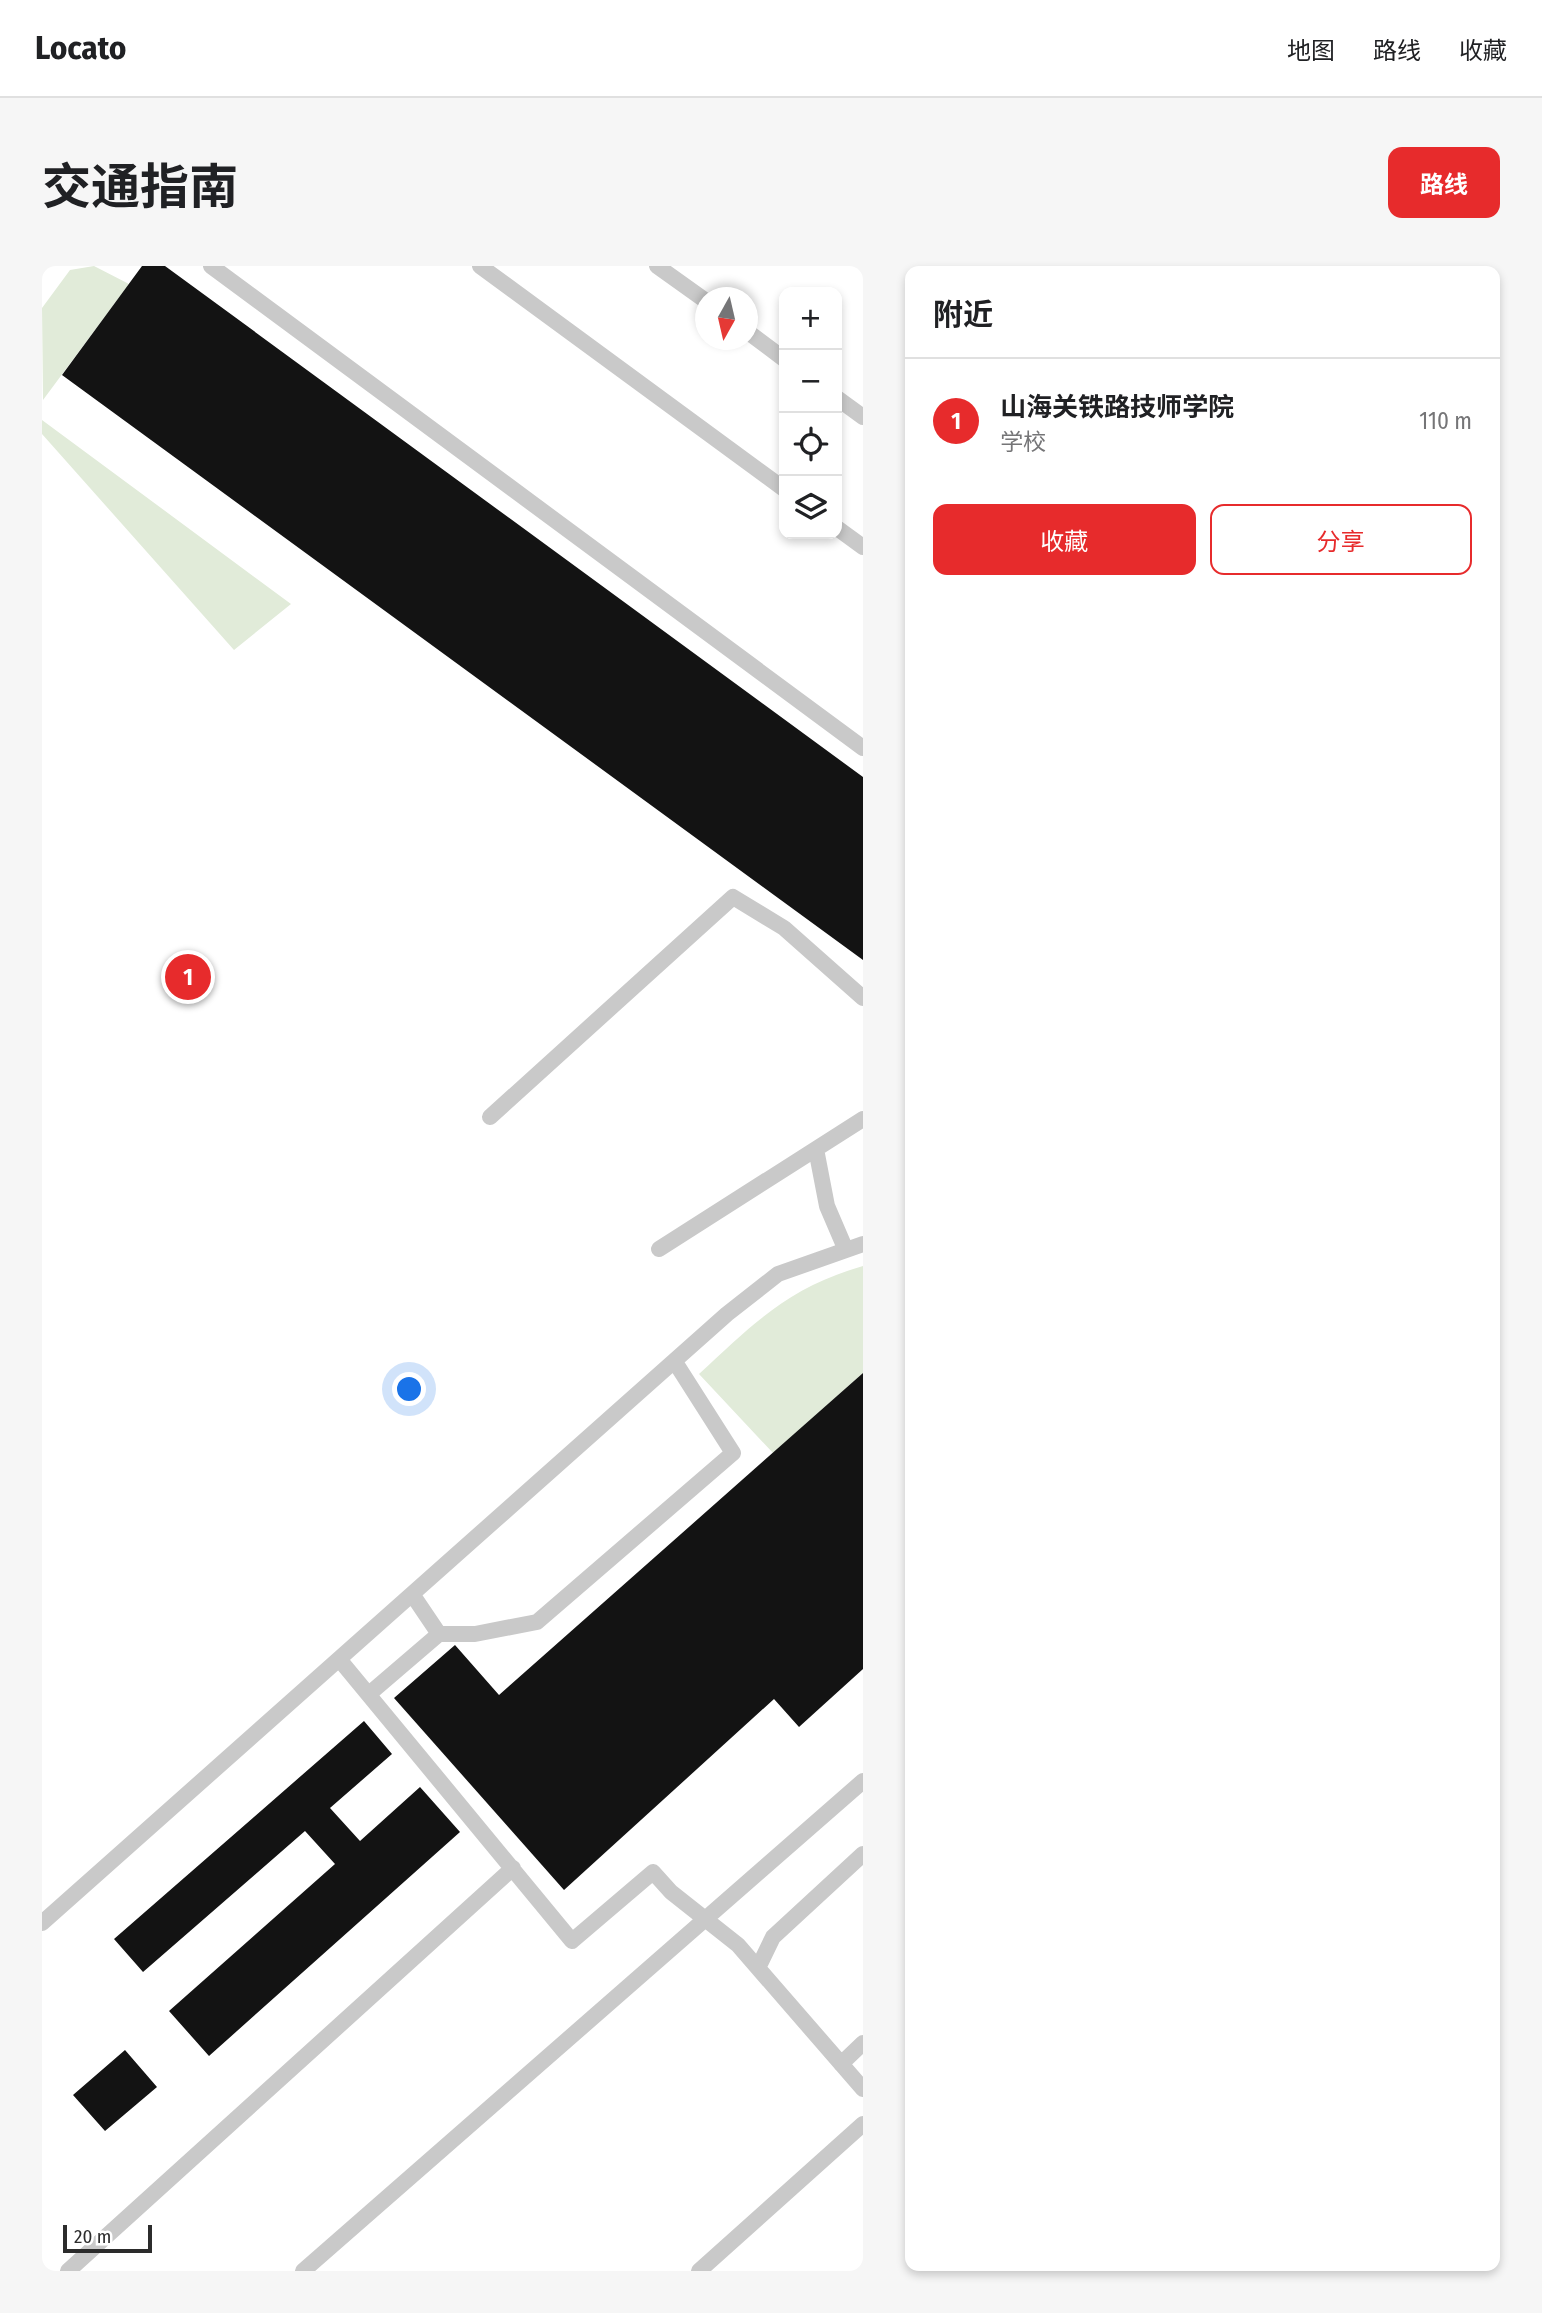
<!DOCTYPE html>
<html lang="zh">
<meta charset="utf-8">
<style>
:root{--surface:#fff;--page:#f6f6f6;--text:#202124;--muted:#757577;--line:#e0e0e0;--accent:#e72b2c}
body{margin:0;font-family:"Fira Sans Condensed","Noto Sans SC",sans-serif;background:var(--page);color:var(--text)}
.controls{position:absolute;right:21px;top:21px;display:grid;overflow:hidden;border-radius:14px;box-shadow:0 4px 10px #0003}
.controls button{width:63px;height:63px;display:grid;place-items:center;padding:0;border:0;border-bottom:2px solid var(--line);background:var(--surface);color:var(--text);font:35px sans-serif}
.compass{position:absolute;left:653px;top:21px;width:63px;height:63px;border-radius:50%;background:var(--surface);box-shadow:0 4px 10px #0003;rotate:188deg}
.scale{position:absolute;left:21px;bottom:18px;width:89px;box-sizing:border-box;padding-left:7px;border:4px solid #2c2c2c;border-top:0;font-size:19px;line-height:24px;white-space:nowrap;color:#2c2c2c;-webkit-text-stroke:5px #fff;paint-order:stroke}
.you{position:absolute;left:368px;top:1124px;width:24px;height:24px;margin:-18px;border:5px solid #fff;border-radius:50%;background:#1a73e8;box-shadow:0 0 0 10px #1a73e833}
.badge{display:grid;place-items:center;width:46px;height:46px;border-radius:50%;background:var(--accent);color:#fff;font-size:23px;font-weight:700}
.pin{position:absolute;translate:-50% -50%;border:4px solid #fff;box-shadow:0 2px 7px #0006}
.list{margin:0;padding:0;list-style:none}
h2{display:flex;justify-content:space-between;align-items:center;height:91px;margin:0;padding:0 28px;font-size:30px}
h2 small{font-size:23px;font-weight:400;color:var(--muted)}
.list li{display:grid;grid-template-columns:46px 1fr auto;gap:21px;align-items:center;box-sizing:border-box;height:126px;padding:0 28px;border-top:2px solid var(--line)}
.list b{display:block;font-size:26px;white-space:nowrap}
.list p{margin:0;font-size:23px;white-space:nowrap;color:var(--muted)}
.list em{font-size:23px;font-style:normal;color:var(--muted)}
.actions{display:flex;gap:14px;padding:21px 28px}
.actions a{flex:1;padding:16px 0;border:2px solid var(--accent);border-radius:14px;text-align:center;font-size:24px;color:var(--accent)}
.actions .main{background:var(--accent);color:#fff}
.icon{flex:none;width:38px;height:38px;fill:none;stroke:currentColor;stroke-width:2;stroke-linecap:round;stroke-linejoin:round}
.map{position:relative;flex:none;width:821px;height:2005px;overflow:hidden;border-radius:14px}
header{display:flex;align-items:center;gap:42px;box-sizing:border-box;height:98px;padding:0 35px;background:var(--surface);border-bottom:2px solid var(--line)}
header strong{font-size:33px}
nav{display:flex;gap:38px;margin-inline-start:auto;font-size:24px}
.intro{display:flex;align-items:center;justify-content:space-between;box-sizing:border-box;height:168px;padding:0 42px}
h1{margin:0;font-size:49px}
.button{padding:18px 32px;border-radius:14px;background:var(--accent);color:#fff;font-size:24px;font-weight:700}
main{display:flex;gap:42px;padding:0 42px}
aside{flex:1;background:var(--surface);border-radius:14px;box-shadow:0 4px 10px #0003}
.map>svg:first-child{display:block}
.green{fill:#e1ebd9}
.building{fill:#131313}
.lines{fill:none;stroke-linecap:round;stroke-linejoin:round}
.service{stroke:#c9c9c9;stroke-width:16}
</style>
<header>
<strong>Locato</strong>
<nav><a>地图</a><a>路线</a><a>收藏</a></nav>
</header>
<div class="intro"><h1>交通指南</h1><a class="button">路线</a></div>
<main>
<div class="map">
<svg width="821" height="2005" viewBox="0 0 821 2005">
<rect width="100%" height="100%" fill="#fff"/>
<!-- green -->
<path class="green" d="M52 0 87 18 1 134 0 42 28 4Z
M0 154 249 338 192 384 0 168Z
M821 1000V1107L731 1187 657 1108C712 1057 747 1021 821 1000Z"/>
<!-- building -->
<path class="building" d="M100 0H123L821 511V694L20 109Z
M821 1107V1403L757 1461 732 1433 522 1624 352 1432 413 1379 457 1429Z
M322 1455 350 1488 288 1542 318 1575 378 1521 418 1566 167 1790 127 1745 293 1598 263 1565 101 1706 72 1673Z
M83 1784 115 1821 63 1865 31 1829Z"/>
<g class="lines">
<!-- service -->
<path class="service" d="M169 0 821 482
M438 0 742 223
M615 0 664 35
M706 66 742 93
M795 132 821 151
M795 262 821 281
M448 851 691 631 742 662 821 732
M774 883 785 940 803 982
M617 983 821 853
M370 1328 397 1368
M297 1393 530 1675 611 1606 629 1626 696 1679 821 1823
M327 1428 397 1368H433L495 1356 691 1187 633 1096
M0 1657 685 1048 736 1008 821 978
M716 1702 731 1671 821 1588
M799 1798 821 1777
M26 2005 471 1602
M261 2005 821 1515
M657 2005 821 1858"/>
</g>
</svg>
<div class="controls">
<button>+</button>
<button>−</button>
<button><svg class="icon" aria-label="locate" viewBox="0 0 24 24"><circle cx="12" cy="12" r="6"/><path d="M12 2v4M12 18v4M2 12h4M18 12h4"/></svg></button>
<button><svg class="icon" aria-label="layers" viewBox="0 0 24 24"><path d="M12 4l9 5-9 5-9-5zM3 14l9 5 9-5"/></svg></button>
</div>
<svg class="compass" viewBox="-18 -18 36 36"><path d="M0-13l5 13h-10z" fill="#e53935"/><path d="M0 13l5-13h-10z" fill="#757577"/></svg>
<div class="scale">20 m</div>
<div class="you"></div>
<div class="pin badge" style="left:146px;top:711px">1</div>
</div>
<aside>
<h2>附近<small></small></h2>
<ul class="list">
<li><span class="badge">1</span><div><b>山海关铁路技师学院</b><p>学校</p></div><em>110 m</em></li>
</ul>
<div class="actions"><a class="main">收藏</a><a>分享</a></div>
</aside>
</main>
